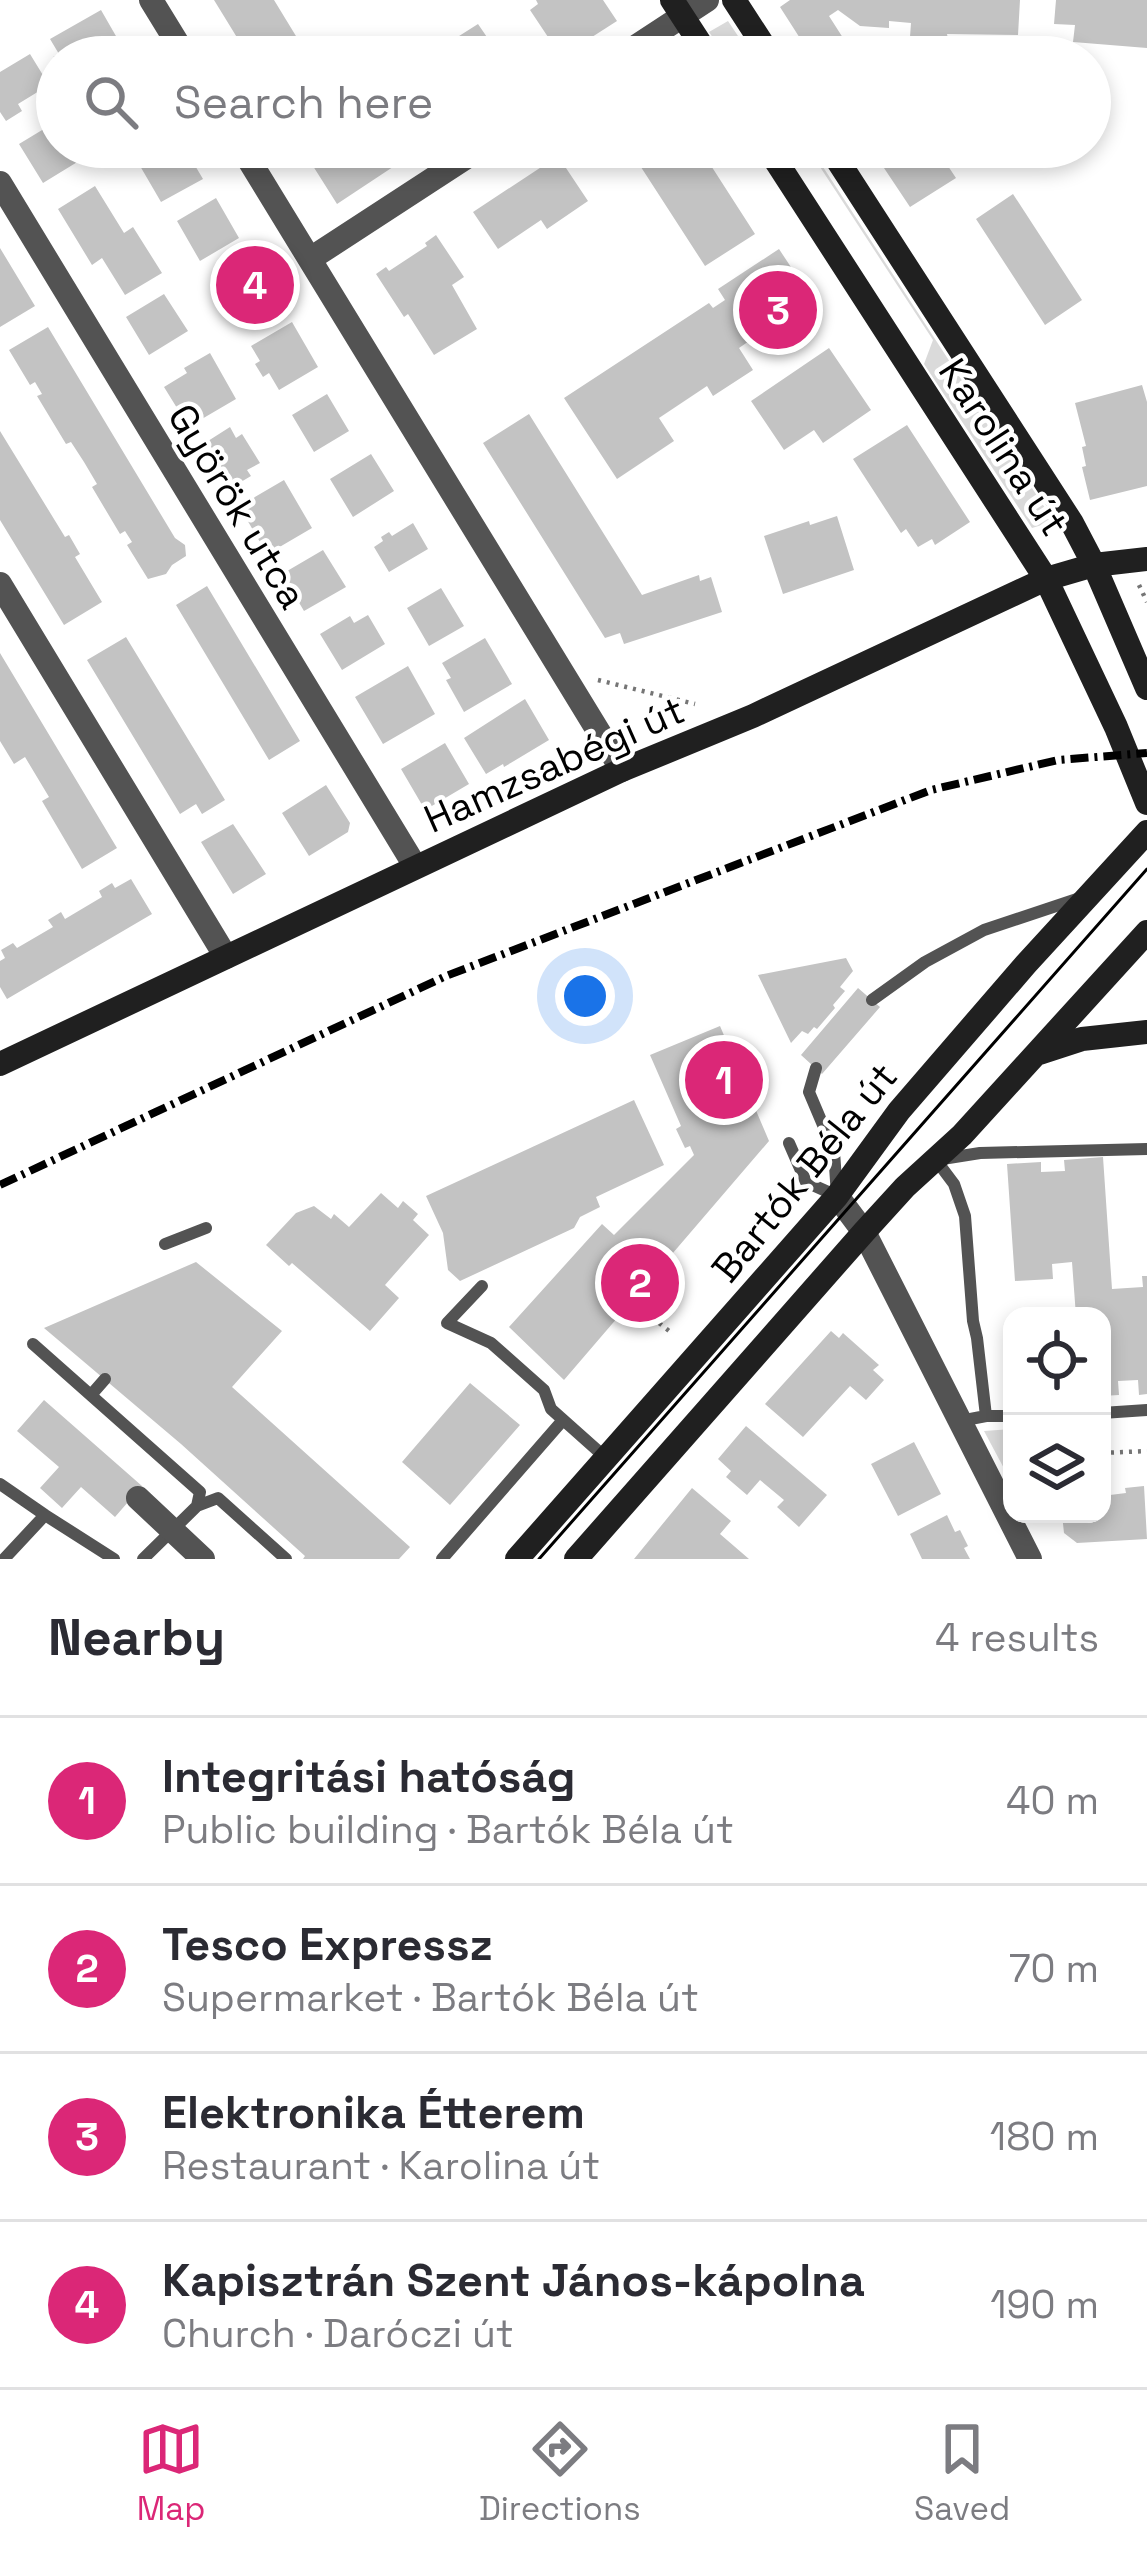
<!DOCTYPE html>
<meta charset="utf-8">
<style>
:root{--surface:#fff;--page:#f7f7f7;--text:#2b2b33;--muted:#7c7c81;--line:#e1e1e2;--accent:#db2777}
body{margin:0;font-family:"Space Grotesk",sans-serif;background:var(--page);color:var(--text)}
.controls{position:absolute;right:36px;bottom:36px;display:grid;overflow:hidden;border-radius:24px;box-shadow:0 6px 18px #0003}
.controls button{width:108px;height:108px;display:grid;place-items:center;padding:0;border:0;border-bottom:3px solid var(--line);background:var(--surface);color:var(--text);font:60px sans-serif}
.you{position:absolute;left:585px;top:996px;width:42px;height:42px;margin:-30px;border:9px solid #fff;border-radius:50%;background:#1a73e8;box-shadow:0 0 0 18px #1a73e833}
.badge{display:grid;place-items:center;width:78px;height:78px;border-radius:50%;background:var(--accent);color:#fff;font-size:39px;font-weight:700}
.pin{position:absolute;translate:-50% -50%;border:6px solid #fff;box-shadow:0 3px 12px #0006}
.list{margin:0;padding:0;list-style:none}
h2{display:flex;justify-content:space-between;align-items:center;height:156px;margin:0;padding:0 48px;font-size:51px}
h2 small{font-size:39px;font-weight:400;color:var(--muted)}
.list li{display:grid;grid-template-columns:78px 1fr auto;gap:36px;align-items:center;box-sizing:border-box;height:168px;padding:0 48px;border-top:3px solid var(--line)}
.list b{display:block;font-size:45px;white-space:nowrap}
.list p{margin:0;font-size:39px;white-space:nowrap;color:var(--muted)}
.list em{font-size:39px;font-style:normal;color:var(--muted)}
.icon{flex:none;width:66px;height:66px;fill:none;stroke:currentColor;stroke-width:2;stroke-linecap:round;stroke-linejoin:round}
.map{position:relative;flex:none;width:1147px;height:1559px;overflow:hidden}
.search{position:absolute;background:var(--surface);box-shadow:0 6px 18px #0003;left:36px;right:36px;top:36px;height:132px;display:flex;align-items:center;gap:30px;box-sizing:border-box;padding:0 42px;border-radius:66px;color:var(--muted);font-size:45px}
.sheet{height:828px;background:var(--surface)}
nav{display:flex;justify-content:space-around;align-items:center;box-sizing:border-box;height:168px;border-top:3px solid var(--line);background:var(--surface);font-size:33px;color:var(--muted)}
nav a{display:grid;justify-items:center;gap:6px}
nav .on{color:var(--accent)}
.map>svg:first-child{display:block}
.green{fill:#dadada}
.building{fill:#c3c3c3}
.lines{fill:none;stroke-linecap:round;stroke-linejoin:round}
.path{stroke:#757575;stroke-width:4.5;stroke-dasharray:3 6;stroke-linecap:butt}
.lane{stroke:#535353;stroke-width:12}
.street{stroke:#535353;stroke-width:24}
.secondary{stroke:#202020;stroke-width:24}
.tram{stroke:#000;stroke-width:3}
.rail{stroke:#000;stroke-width:8;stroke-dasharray:18 6 3 6;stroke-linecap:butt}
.labels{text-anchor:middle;stroke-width:9;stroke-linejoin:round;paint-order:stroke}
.street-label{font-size:39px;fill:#000;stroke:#fff}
</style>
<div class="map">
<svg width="1147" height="1559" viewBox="0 0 1147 1559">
<rect width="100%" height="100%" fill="#fff"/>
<!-- green -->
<path class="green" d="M728 21 752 57H726L709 32Z
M807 147H810L1047 511 1052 522 1032 528 924 364 933 340Z
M1012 1429V1472L1007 1474 984 1431Z"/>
<!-- building -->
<path class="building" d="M214 0H274L299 41 294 43 303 57H249Z
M536 0H603L617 21 567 53 556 36 550 40 530 10 538 4Z
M790 0H1020L1018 35 947 34 948 39 910 37 911 23 889 21V28L860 26 838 10 829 16 852 52 862 45 869 56 876 52 879 57H812L780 7Z
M1056 0H1147V48L1073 42 1075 25 1054 24Z
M101 10 124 50 113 57H53L59 54 50 39Z
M478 24 491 43 501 37 514 57H426Z
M30 54 49 85 18 104 22 111 6 121 0 112V72Z
M57 121V147H88L92 153 43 183 19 144Z
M157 147H177L179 149 184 147 203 179 161 202 136 159Z
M301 147H406L411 155 337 204Z
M628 147H699L755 234 705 266Z
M870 147H973L946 163 956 178 910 207Z
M558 156 588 201 547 229 541 220 498 249 473 212Z
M95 186 124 233 133 227 162 273 125 295 102 258 92 265 58 209Z
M1013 194 1082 300 1045 325 976 219Z
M216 198 239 238 200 261 177 221Z
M436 235 464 277 452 285 477 329 434 355 408 314 404 317 376 274 386 267 389 271 427 246 425 243Z
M0 248 35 306 0 327Z
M779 249 820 311 759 350 752 339 739 348 753 370 713 396 707 386 659 418 674 441 617 479 564 398 709 303 713 308 725 300 718 289Z
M250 262 273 302 235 324 214 288 229 279 226 276Z
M164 294 188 331 149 355 126 317Z
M292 322 318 367 279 390 269 373 263 377 255 364 260 361 251 346Z
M48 327 175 538 185 545 186 556 172 565 166 574 148 579 127 545 132 542 125 531 120 534 92 487 97 484 84 462 71 442 66 444 37 396 42 394 35 382 30 385 9 350Z
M829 348 871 410 823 443 814 430 784 450 751 401Z
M210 353 236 399 195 423 184 403 177 408 164 387 187 373 184 368Z
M1142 385 1147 402V486L1090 500 1082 467 1086 466 1082 447 1086 446 1075 403Z
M327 394 349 431 314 452 292 415Z
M529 414 642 595 699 575 700 581 711 577 722 612 624 644 620 633 605 638 483 443Z
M907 425 970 522 935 545 932 539 918 547 906 529 901 533 853 459Z
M230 427 236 438 242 434 260 463 247 470 251 476 229 489 210 457 215 454 208 441Z
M0 431 65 537 69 535 80 554 75 557 102 602 64 625 0 520Z
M371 454 394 491 353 517 330 479Z
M284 480 312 528 271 552 264 539 260 542 246 518 250 515 243 504Z
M837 516 854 570 783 594 764 536 809 521 810 525Z
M413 523 428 549 389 572 374 547 383 541 381 537 389 532 392 536Z
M323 550 346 587 304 611 282 574Z
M207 586 300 741 269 760 176 605Z
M441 588 464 626 429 646 407 608Z
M368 615 385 644 342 670 320 634 350 616 354 623Z
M126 637 225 800 202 814 196 804 180 814 87 660Z
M485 638 512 684 464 712 446 680 451 678 442 663Z
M0 653 117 848 82 869 42 801 49 797 25 757 14 764 0 741Z
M408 666 435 714 383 744 355 697Z
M525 699 549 740 504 767 503 764 486 774 464 738Z
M445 743 469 784 425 810 401 769Z
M326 785 350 823 348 832 309 856 282 813Z
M233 824 266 874 233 894 201 842Z
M131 879 152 914 7 999 0 987V961L5 958 1 950 13 943 17 948 53 927 48 920 61 912 65 919 102 897 99 891 112 883 115 888Z
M846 958 853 971 840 987 845 991 833 1005 835 1008 817 1029 814 1027 808 1034 802 1031 791 1043 758 975Z
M858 988 880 1007 822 1074 801 1055Z
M720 1026 769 1141 564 1380 509 1327 602 1224 614 1235 694 1155 690 1146 685 1148 676 1129 681 1126 650 1055Z
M634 1100 664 1165 596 1197 600 1207 580 1217 574 1228 460 1281 448 1270 443 1233 426 1196Z
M1103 1157 1112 1289 1143 1287 1142 1276H1147V1394L1139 1395 1138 1380 1118 1381 1119 1395 1102 1396V1316H1076L1072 1262 1052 1264 1053 1279 1015 1281 1007 1164 1041 1162V1172L1065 1171 1064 1160Z
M381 1193 398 1208 403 1201 418 1214 413 1220 429 1235 385 1285 399 1298 370 1331 292 1263 289 1266 266 1245 296 1213 314 1206 331 1219 334 1214 349 1227Z
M196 1262 282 1331 232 1387 410 1547 399 1559H303L305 1556 181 1444 44 1328Z
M831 1331 839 1338 843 1333 879 1365 873 1370 884 1380 866 1400 850 1386 803 1437 765 1404Z
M470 1383 520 1425 450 1505 402 1462Z
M44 1400 142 1486 115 1517 81 1487 62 1508 40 1488 59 1467 17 1431Z
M746 1426 827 1495 799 1527 777 1507 784 1500 760 1480 747 1495 726 1477 731 1471 718 1459Z
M914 1442 941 1494 898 1516 871 1464Z
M1144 1486 1147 1539 1077 1543 1064 1533 1062 1514H1102V1496L1126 1493 1125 1488Z
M692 1488 731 1521 720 1534 749 1559H634Z
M947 1515 955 1532 960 1530 968 1546 964 1548 970 1559H922L910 1534Z"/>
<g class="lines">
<!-- path -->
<path class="path" d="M1139 585 1147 602
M598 680 695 704
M631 1301 673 1334
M1102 1453 1147 1451"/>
<!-- lane -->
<path class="lane" d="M872 1000 925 962 984 930 1077 899
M789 1143 806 1182 837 1196 834 1151 809 1092 816 1068
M165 1244 206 1228
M482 1286 447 1323 491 1343 544 1390 551 1409 606 1458
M33 1344 200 1492 197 1506
M91 1395 105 1379
M1102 1413 1147 1410
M986 1416 977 1338 973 1321 965 1216 954 1184 936 1160 980 1153 1147 1149
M960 1421 986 1416H1012
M0 1484 45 1515
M4 1559 45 1515 114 1559
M143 1559 197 1506 218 1498 286 1559
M442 1559 563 1420"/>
<!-- street -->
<path class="street" d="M151 0 186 57
M620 57 707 0
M241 147 622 770
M0 183 415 866
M310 259 482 147
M0 584 226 957
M837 1196 864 1232 1030 1559
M138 1498 203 1559"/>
<!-- secondary -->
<path class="secondary" d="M672 0 709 57
M734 0 771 57
M767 147 1046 579 1116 727 1147 803
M829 147 1072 523 1094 565 1147 688
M1039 1053 1082 1039 1147 1032
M0 1064 622 770 753 716 1046 579 1094 565 1147 559
M517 1559 837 1196 899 1111 1026 964 1147 832
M576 1559 864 1232 905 1187 962 1135 1147 932"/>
<!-- tram -->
<path class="tram" d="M539 1559 1147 869"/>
<!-- rail -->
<path class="rail" d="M0 1185 446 976 931 790 1058 760 1147 753"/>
</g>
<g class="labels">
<!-- street labels -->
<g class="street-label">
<text transform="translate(1004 447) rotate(57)" y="14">Karolina út</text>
<text transform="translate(238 506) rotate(59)" y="14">Györök utca</text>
<text transform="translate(554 764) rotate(-24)" y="14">Hamzsabégi út</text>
<text transform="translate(804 1172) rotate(-51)" y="14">Bartók Béla út</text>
</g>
</g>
</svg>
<div class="controls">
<button><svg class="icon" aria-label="locate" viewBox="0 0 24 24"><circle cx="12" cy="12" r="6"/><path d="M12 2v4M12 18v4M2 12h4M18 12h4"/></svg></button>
<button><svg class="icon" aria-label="layers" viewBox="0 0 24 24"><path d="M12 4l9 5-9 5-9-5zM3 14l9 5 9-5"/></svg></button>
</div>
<div class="you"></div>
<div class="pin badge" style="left:724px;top:1080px">1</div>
<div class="pin badge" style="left:640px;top:1283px">2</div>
<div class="pin badge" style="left:778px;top:310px">3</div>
<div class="pin badge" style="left:255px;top:285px">4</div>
<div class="search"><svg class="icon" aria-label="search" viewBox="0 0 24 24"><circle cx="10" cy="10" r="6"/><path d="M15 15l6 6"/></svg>Search here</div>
</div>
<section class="sheet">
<h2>Nearby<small>4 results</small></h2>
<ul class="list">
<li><span class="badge">1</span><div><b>Integritási hatóság</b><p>Public building · Bartók Béla út</p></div><em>40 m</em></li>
<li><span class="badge">2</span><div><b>Tesco Expressz</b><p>Supermarket · Bartók Béla út</p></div><em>70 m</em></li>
<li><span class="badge">3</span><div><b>Elektronika Étterem</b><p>Restaurant · Karolina út</p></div><em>180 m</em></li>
<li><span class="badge">4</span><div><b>Kapisztrán Szent János-kápolna</b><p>Church · Daróczi út</p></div><em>190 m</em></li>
</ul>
</section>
<nav>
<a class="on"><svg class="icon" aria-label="map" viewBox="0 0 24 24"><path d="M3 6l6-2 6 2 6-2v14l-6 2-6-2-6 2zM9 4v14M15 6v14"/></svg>Map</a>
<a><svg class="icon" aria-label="directions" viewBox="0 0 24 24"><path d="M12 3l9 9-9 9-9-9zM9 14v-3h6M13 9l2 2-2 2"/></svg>Directions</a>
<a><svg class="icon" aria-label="saved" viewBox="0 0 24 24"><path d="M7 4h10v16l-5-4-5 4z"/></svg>Saved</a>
</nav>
